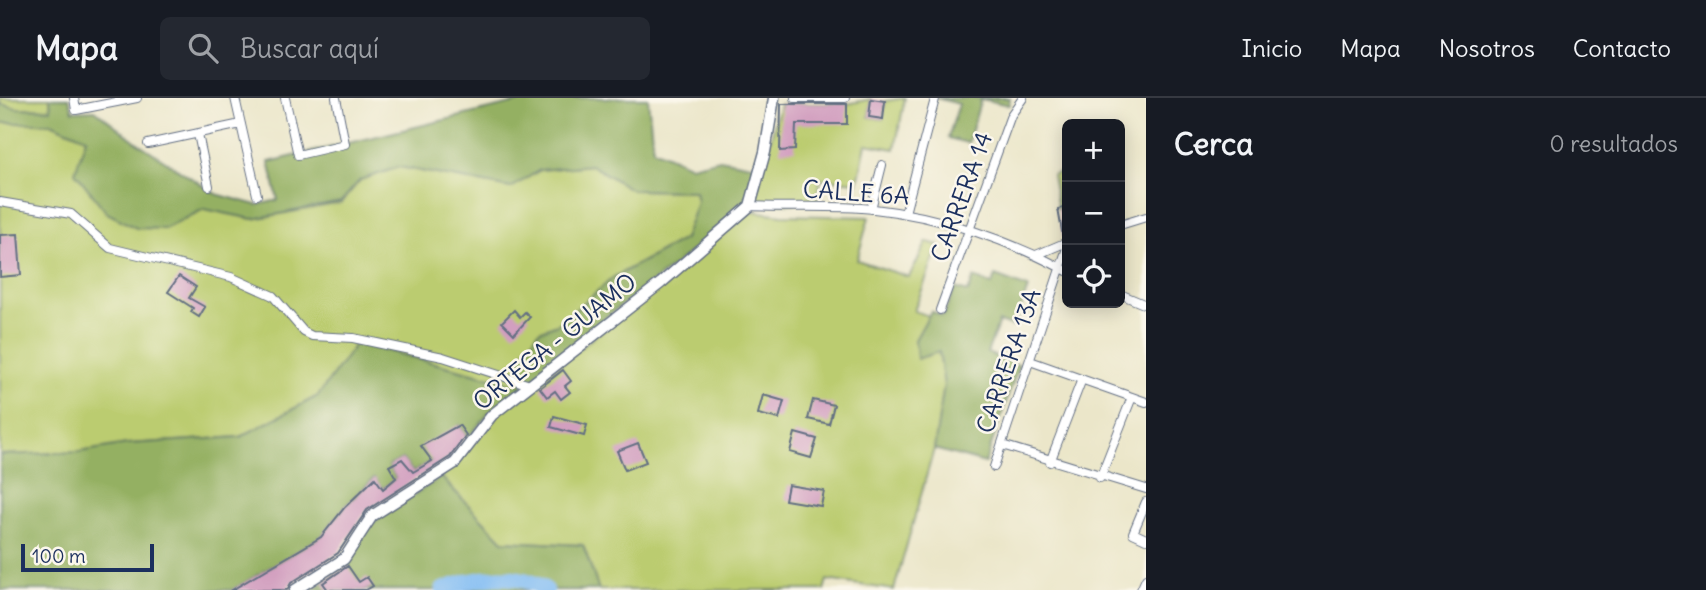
<!DOCTYPE html>
<html lang="es">
<meta charset="utf-8">
<style>
:root{--surface:#171b24;--page:#242831;--text:#f1f3f6;--muted:#9ea1a6;--line:#363941}
body{margin:0;font-family:Delius,sans-serif;background:var(--page);color:var(--text)}
.controls{position:absolute;right:21px;top:21px;display:grid;overflow:hidden;border-radius:10px;box-shadow:0 4px 18px #0003}
.controls button{width:63px;height:63px;display:grid;place-items:center;padding:0;border:0;border-bottom:2px solid var(--line);background:var(--surface);color:var(--text);font:35px sans-serif}
.scale{position:absolute;left:21px;bottom:18px;width:133px;box-sizing:border-box;padding-left:7px;border:4px solid #1b2f5e;border-top:0;font-size:19px;line-height:24px;white-space:nowrap;color:#1b2f5e;-webkit-text-stroke:5px #fbf7ec;paint-order:stroke}
.list{margin:0;padding:0;list-style:none}
h2{display:flex;justify-content:space-between;align-items:center;height:91px;margin:0;padding:0 28px;font-size:30px}
h2 small{font-size:23px;font-weight:400;color:var(--muted)}
.icon{flex:none;width:38px;height:38px;fill:none;stroke:currentColor;stroke-width:2;stroke-linecap:round;stroke-linejoin:round}
.map{position:relative;flex:none;width:1146px;height:492px;overflow:hidden}
header{display:flex;align-items:center;gap:42px;box-sizing:border-box;height:98px;padding:0 35px;background:var(--surface);border-bottom:2px solid var(--line)}
header strong{font-size:33px}
nav{display:flex;gap:38px;margin-inline-start:auto;font-size:24px}
.search{width:490px;height:63px;background:var(--page);display:flex;align-items:center;gap:18px;box-sizing:border-box;padding:0 24px;border-radius:10px;color:var(--muted);font-size:26px}
main{display:flex}
aside{flex:1;background:var(--surface)}
.map>svg:first-child{display:block}
.green{fill:#bbcc6f;stroke:#6b7e66;stroke-width:2}
.forest{fill:#94b062;stroke:#587060;stroke-width:2}
.lines{fill:none;stroke-linecap:round;stroke-linejoin:round}
.river{stroke:#81bcf3;stroke-width:16}
.building{fill:#d29fbf}
.street-casing{stroke:#646f83;stroke-width:10}
.secondary-casing{stroke:#646f83;stroke-width:13}
.street{stroke:#fff;stroke-width:8}
.secondary{stroke:#fff;stroke-width:10}
.labels{text-anchor:middle;stroke-width:5;stroke-linejoin:round;paint-order:stroke}
.street-label{font-size:24px;fill:#1b2f5e;stroke:#fbf7ec}
</style>
<header>
<strong>Mapa</strong>
<div class="search"><svg class="icon" aria-label="search" viewBox="0 0 24 24"><circle cx="10" cy="10" r="6"/><path d="M15 15l6 6"/></svg>Buscar aquí</div>
<nav><a>Inicio</a><a>Mapa</a><a>Nosotros</a><a>Contacto</a></nav>
</header>
<main>
<div class="map">
<svg width="1146" height="492" viewBox="0 0 1146 492">
<rect width="100%" height="100%" fill="#fbf7ec"/>
<filter id="ink" filterUnits="userSpaceOnUse"><feTurbulence type="fractalNoise" baseFrequency=".0143" numOctaves="2"/><feDisplacementMap in="SourceGraphic" scale="14" xChannelSelector="R" yChannelSelector="G"/><feConvolveMatrix kernelMatrix="1 2 1 2 8 2 1 2 1" color-interpolation-filters="sRGB"/></filter>
<filter id="wash" filterUnits="userSpaceOnUse"><feTurbulence type="fractalNoise" baseFrequency=".00686" numOctaves="4" result="noise"/><feDisplacementMap in="SourceGraphic" scale="28" xChannelSelector="R" yChannelSelector="G"/><feGaussianBlur stdDeviation="1.57" result="paint"/><feColorMatrix in="noise" values="0 0 0 0 0 0 0 0 0 0 0 0 0 0 0 0 0 1.4 0 .05"/><feComposite in="paint" operator="in"/></filter>
<g filter="url(#wash)">
<rect width="100%" height="100%" fill="#ebe6c9"/>
<!-- green -->
<path class="green" d="M0 0H50L51 11 16 10 0 6Z
M905 0 895 51 866 46 858 84 821 81 816 106 754 105 780 6H847L871 1 869 19 883 21 885 3Z
M0 25H51L86 40 164 131 204 111 253 121 341 105 360 82 399 69 511 90 540 72 591 67 632 92 695 93 698 104 684 141 614 179 560 225 539 233 523 288 357 245 318 298 240 339 127 346 79 355 0 357Z
M1067 72V109L1058 111 1052 77Z
M751 113 782 117 869 119 857 162 909 179 927 144 939 147 914 213 929 218 915 242 939 254 944 287 934 351 894 492 827 482 824 492H599L583 447 503 443 441 379 494 319Z"/>
<!-- forest -->
<path class="forest" d="M50 0H69L73 13 95 12 138 45 216 96 257 107 278 102 269 64 536 0H648L653 51 691 68 720 61 757 68 745 106 675 167 582 237 530 284 523 281 517 263 539 233 560 225 614 179 684 141 697 104 695 93 632 92 591 67 540 72 511 90 399 69 360 82 341 104 253 121 204 111 164 131 136 130 107 115 75 74 86 40 51 25H0V6L17 10 51 11Z
M936 0H1010L1009 7 981 1 968 45 948 40 959 6Z
M995 178 1028 190 1014 229 999 224 987 255 1019 267 985 365 934 351 944 287 939 254 917 261 915 242 931 213 942 218 944 216 955 190 968 194 974 180 992 187Z
M356 245 523 288 490 314 468 340 459 327 432 363 413 374 402 361 389 368 396 380 383 391 374 380 345 409 321 439 232 492H0V357L79 354 127 346 240 339 318 298Z
M441 379 503 443 583 447 599 492H309L323 485 346 464 369 427Z"/>
<g class="lines">
<!-- river -->
<path class="river" d="M443 492C475 479 517 472 546 492"/>
</g>
<g id="blocks">
<!-- building -->
<path class="building" d="M871 1 885 3 883 21 869 19Z
M781 6H847V26H796L795 52 780 53Z
M1067 109V138L1063 139 1058 111Z
M18 136 21 177 0 179V137Z
M179 178 196 189 189 200 205 209 199 219 191 214 193 210 168 194Z
M514 212 520 219 525 214 530 219 514 236 502 224Z
M563 272 571 283 565 288 570 294 561 301 555 293 547 299 540 290Z
M763 297 784 303 779 321 758 316Z
M813 302 834 307 829 326 808 321Z
M554 318 587 327 584 338 551 329Z
M459 327 466 337 450 359 367 412 338 455 291 485 287 492H232L321 439 345 409 375 380 383 391 396 380 389 368 402 361 413 374 432 363 421 348Z
M795 335 817 341 811 360 790 354Z
M638 345 646 364 625 372 617 353Z
M788 387 824 393 821 408 785 402Z
M348 468 359 484 367 479 373 488 366 492H328L323 485Z"/>
</g>
</g>
<g filter="url(#ink)">
<use href="#blocks" fill-opacity="0" stroke="#646f83" stroke-width="2"/>
<g class="lines">
<defs>
<path id="street" d="M74 0 76 12 137 0
M235 0 257 97
M285 0 298 57 345 46 336 0
M795 0H845
M198 36 209 88
M148 46 241 26
M0 104 71 116 110 150 231 179 273 198 304 234 312 238 353 240 443 259 530 287
M750 108C791 110 834 107 874 111 940 118 1009 142 1067 173
M871 111 882 67
M905 115 935 1
M1120 127 1146 119
M1036 157 1067 144
M1120 196 1146 207
M940 212 1011 17 1023 0
M1030 263 1146 304
M1002 347 1146 391
M1050 364 1082 281
M994 369 1067 150
M1100 380 1132 299
M1146 404 1133 435 1146 441
M1141 492 1146 481"/>
<path id="secondary" d="M295 492 344 461 372 418 455 365 492 317 661 185 750 108 765 54 774 0"/>
</defs>
<!-- street casing -->
<use href="#street" class="street-casing"/>
<!-- secondary casing -->
<use href="#secondary" class="secondary-casing"/>
<!-- street -->
<use href="#street" class="street"/>
<!-- secondary -->
<use href="#secondary" class="secondary"/>
</g>
</g>
<g class="labels">
<!-- street labels -->
<g class="street-label">
<text transform="translate(856 95) rotate(4)" y="8">CALLE 6A</text>
<text transform="translate(962 99) rotate(-70)" y="8">CARRERA 14</text>
<text transform="translate(555 244) rotate(-39)" y="8">ORTEGA - GUAMO</text>
<text transform="translate(1009 263) rotate(-71)" y="8">CARRERA 13A</text>
</g>
</g>
</svg>
<div class="controls">
<button>+</button>
<button>−</button>
<button><svg class="icon" aria-label="locate" viewBox="0 0 24 24"><circle cx="12" cy="12" r="6"/><path d="M12 2v4M12 18v4M2 12h4M18 12h4"/></svg></button>
</div>
<div class="scale">100 m</div>
</div>
<aside>
<h2>Cerca<small>0 resultados</small></h2>
<ul class="list">
</ul>
</aside>
</main>
